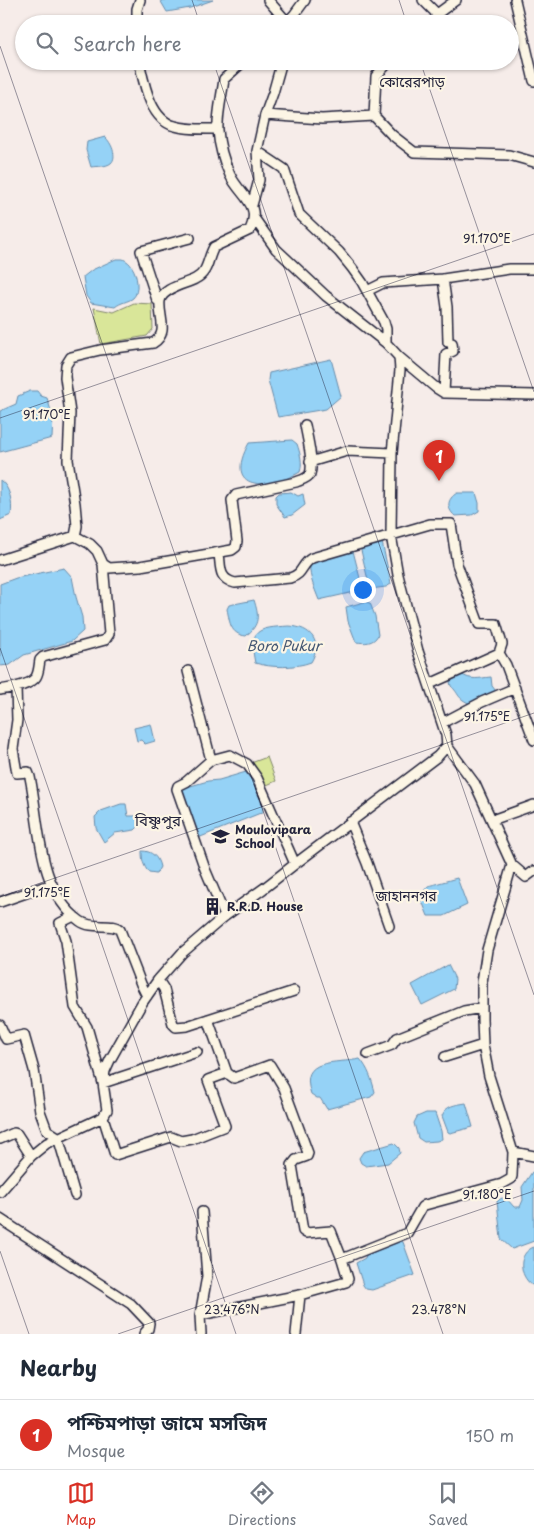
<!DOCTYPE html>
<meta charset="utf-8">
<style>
:root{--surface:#fff;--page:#f6f6f7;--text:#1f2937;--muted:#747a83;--line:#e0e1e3;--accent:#d93025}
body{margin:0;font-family:"Playpen Sans","Noto Sans Bengali",sans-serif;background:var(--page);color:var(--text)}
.you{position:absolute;left:362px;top:589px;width:18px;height:18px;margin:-12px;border:4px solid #fff;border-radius:50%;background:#1a73e8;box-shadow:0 0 0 8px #1a73e833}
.badge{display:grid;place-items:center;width:32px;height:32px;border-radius:50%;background:var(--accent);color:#fff;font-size:16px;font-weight:700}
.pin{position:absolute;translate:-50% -41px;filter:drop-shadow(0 1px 2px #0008)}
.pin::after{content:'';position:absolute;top:26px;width:18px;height:15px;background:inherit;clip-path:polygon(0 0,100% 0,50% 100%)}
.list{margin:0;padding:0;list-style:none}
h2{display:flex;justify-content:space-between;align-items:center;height:65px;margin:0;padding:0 20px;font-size:21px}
h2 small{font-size:16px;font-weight:400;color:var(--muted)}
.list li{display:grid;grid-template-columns:32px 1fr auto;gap:15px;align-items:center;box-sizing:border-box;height:70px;padding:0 20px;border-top:1px solid var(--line)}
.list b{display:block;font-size:19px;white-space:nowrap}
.list p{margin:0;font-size:16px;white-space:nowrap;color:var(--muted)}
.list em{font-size:16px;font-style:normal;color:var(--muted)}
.icon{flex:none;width:28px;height:28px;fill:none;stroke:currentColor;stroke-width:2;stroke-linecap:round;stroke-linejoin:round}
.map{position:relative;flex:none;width:534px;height:1334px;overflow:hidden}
.search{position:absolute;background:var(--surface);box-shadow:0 1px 4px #0004;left:15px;right:15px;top:15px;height:55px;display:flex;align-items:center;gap:12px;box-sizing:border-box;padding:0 18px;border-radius:28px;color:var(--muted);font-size:19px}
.sheet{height:135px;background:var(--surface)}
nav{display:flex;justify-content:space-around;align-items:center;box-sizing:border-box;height:70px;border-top:1px solid var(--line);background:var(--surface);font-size:14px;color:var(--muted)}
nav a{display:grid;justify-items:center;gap:2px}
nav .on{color:var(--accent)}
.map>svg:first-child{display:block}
.green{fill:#d9e699;stroke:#7e846a}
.water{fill:#95d2f6;stroke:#678cab}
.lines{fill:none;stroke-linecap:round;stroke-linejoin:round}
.minor-casing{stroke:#22223b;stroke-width:12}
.minor{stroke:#fcf5e5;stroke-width:9}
.ticks{fill:none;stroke:#22223b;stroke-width:1;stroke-opacity:0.45}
.labels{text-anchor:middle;stroke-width:4.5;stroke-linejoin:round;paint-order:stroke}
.poi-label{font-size:12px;font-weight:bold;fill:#22223b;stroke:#fcf5e5;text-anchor:start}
.neighbourhood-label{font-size:14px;fill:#22223b;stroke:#fcf5e5}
.water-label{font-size:14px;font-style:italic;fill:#445773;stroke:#fcf5e5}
.quarter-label{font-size:15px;fill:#22223b;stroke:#fcf5e5}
.ticks-label{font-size:12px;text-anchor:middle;fill:#22223b;stroke:#fcf5e5;stroke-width:4.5;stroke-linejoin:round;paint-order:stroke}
</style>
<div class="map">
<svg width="534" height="1334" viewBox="0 0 534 1334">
<rect width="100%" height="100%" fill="#f6ece9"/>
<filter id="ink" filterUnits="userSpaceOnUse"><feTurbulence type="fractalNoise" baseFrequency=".02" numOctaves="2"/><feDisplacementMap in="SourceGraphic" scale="10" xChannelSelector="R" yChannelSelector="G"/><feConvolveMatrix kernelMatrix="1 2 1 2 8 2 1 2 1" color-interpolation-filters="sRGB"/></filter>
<g filter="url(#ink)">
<!-- green -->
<path class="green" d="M134 303 152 304 153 329 147 336 101 344 94 308 114 312Z
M267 757 276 781 262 787 251 763Z"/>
<!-- water -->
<path class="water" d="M160 0H213L190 8 167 12Z
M105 137C111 142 118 157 111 163 106 167 97 166 91 167L86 150 87 142Z
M116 259H123C127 261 130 263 132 267 137 274 140 292 133 298 128 302 121 302 115 307L91 303 86 296 83 277 92 270Z
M331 359 341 396 326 409 278 417 268 380 269 373Z
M30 391H37L41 396 47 398 53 417 52 438 0 452V411L16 404 18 396Z
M292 440 297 444C300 453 303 463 300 472 269 490 222 492 249 443Z
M0 480C10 487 13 503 11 515L0 520Z
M291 492 298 496 303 494 305 505 292 515 285 517 276 504V496L279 493Z
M457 493H476L479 503V511L472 515 455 516C446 508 447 499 457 493Z
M382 542 391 584 386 587 370 589 360 546Z
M352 547 363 590 319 600C314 587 307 573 311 559Z
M64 568 72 577 76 597 82 617 83 631 72 641 24 655 10 665 0 666V584L16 578Z
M254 600C259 616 260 624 246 636 230 634 230 623 227 609L229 605Z
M364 602 370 603 375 616 378 635C373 644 365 643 356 642L348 621 346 607Z
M289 626C311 627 323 642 311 662 295 668 272 668 255 663 248 629 258 628 289 626Z
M461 674C471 681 479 678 491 677L492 686 496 691 471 704C456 698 460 694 451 686L450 682Z
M151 724 155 741 145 744 141 740 137 741 134 728Z
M246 772 251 774 259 791 263 812 198 838 180 789 208 781 219 780Z
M121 804H126L128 816H137L140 825 135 830 115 833 104 842 96 828 95 817 101 811Z
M142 851C152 851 158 857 160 867L156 874 149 873C143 865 142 860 142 851Z
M457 878 467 905 444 916H428L420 896 428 886Z
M448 965 455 979 454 989 422 1005 412 985Z
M360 1059C368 1068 372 1080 375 1092L371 1097 327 1109 320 1098H317L311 1094C298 1057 336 1064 360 1059Z
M466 1103 473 1127 450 1133 448 1132 442 1116C446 1105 455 1105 466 1103Z
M426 1113H435L441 1131 442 1139 437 1141 424 1142 418 1138 414 1123 417 1117Z
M394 1143 399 1148 400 1153 388 1163 366 1166 361 1163 359 1158 363 1152Z
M532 1172H534V1241L512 1249 501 1239 497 1201 502 1198 507 1199 514 1207H520L523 1200 522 1187Z
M401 1241 403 1242 415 1275 372 1290 366 1289 363 1285 356 1263 365 1258 366 1255Z
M534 1247V1285H532C519 1276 517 1253 534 1247Z"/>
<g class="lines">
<defs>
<path id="minor" d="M268 0 287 22
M423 0 437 14
M515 0 534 81
M137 24V9L140 0
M285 24 294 15 305 0
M433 24 437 14 456 0
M139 61C144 83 150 120 175 126 188 130 204 129 218 129
M265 115 322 119 374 116 376 76 390 61
M374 116 392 135 414 152 509 155 534 162
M257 151 284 169 299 214 339 252 352 268 362 282 384 322 386 329V343
M252 205 259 180 257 151 265 115 273 93 282 61
M254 218 276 249 326 296 386 343 399 357 436 388 444 393 534 395
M367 291 383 283 443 279
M160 301 157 300 141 251 190 238
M444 393 446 354 453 351 452 343 448 342 447 307 443 279 509 269H534
M310 462 347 451 392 453
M75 536 77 526 75 504 68 460 70 413 65 377 66 365 71 357 100 350 153 343C170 333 158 316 160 301 162 288 186 284 195 279 209 272 207 259 214 247L250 230C262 204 240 196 230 175 224 162 219 145 218 130 217 114 222 96 224 79L244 61
M219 553C221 567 218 579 235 583L290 578C304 574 301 564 312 558L430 524H451L457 564 479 624H496L502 644 499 653 430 684
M0 560 75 536 90 544 97 551 103 564 109 568 140 566 232 550 236 547 237 541 232 500 236 495 296 482C301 480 307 479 310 474 314 464 307 436 305 425
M499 653 506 665 534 740
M188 671 211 760
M16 688 17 720 13 749 17 773 28 772 30 777C40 824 37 890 80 921 92 930 113 922 120 930L141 984 147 996
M0 690C10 688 30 686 36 677 39 672 39 665 40 660L43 657 105 640 109 634 103 564
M442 723 482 702 515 688
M492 820 534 805
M350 822 367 863 389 926
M512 865 526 877 534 871
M0 902 52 884
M74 916 60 923 66 941 75 1007 87 1027 103 1083 197 1052
M225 916 205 869 177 789 178 786 186 782 211 760 230 755 247 764 257 778 295 864
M158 980 164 989 173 1024 176 1027 187 1026 294 991
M208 1019 227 1073
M0 1025 6 1039 24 1035 34 1070 40 1111 47 1130 58 1137 75 1195
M368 1054 392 1045 397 1038 464 1011 482 1008
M445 1057 483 1045
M103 1117 115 1155 171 1137 181 1141 192 1139 225 1126 208 1080 227 1073 234 1078 270 1065 284 1088 308 1153 307 1156 296 1160 292 1165 303 1231 306 1233 331 1231 342 1259
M0 1139 14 1133 17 1134 31 1156
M513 1152 534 1156
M0 1192 31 1156 47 1143 103 1117 107 1110 103 1083 105 1071 110 1060 142 1003 158 980 182 953 225 916 263 889 295 864 438 756 447 746 446 735 418 651 398 575 391 535 392 453 400 370 399 357
M0 1219 131 1304 149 1323 148 1329 144 1334
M200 1315 300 1295
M201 1334 200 1315 207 1276 202 1212
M296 1334 300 1295 346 1282 348 1279 342 1259 407 1233 422 1207 425 1205 502 1184 511 1179 512 1176 513 1152 489 1076 483 1045 482 1019V982L487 950 512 865 475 784 447 746"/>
</defs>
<!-- minor casing -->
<use href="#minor" class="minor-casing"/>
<!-- minor -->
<use href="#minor" class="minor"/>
</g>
</g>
<!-- ticks -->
<path class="ticks" d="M192 0 200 24M399 0 407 24M0 46 443 1334M213 61 534 995M420 61 534 392M0 418 534 234M0 648 236 1334M0 897 534 713M0 1251 29 1334M118 1334 534 1191"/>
<!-- icons -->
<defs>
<symbol id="school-bare" viewBox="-9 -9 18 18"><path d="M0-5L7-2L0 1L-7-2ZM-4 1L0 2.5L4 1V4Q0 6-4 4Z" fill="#22223b" stroke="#fcf5e5" stroke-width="2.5" paint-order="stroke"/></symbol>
<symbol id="building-bare" viewBox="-9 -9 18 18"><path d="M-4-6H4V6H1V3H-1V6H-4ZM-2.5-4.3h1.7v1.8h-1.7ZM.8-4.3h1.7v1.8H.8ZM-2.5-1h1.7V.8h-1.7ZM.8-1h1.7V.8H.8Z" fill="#22223b" stroke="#fcf5e5" stroke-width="2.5" paint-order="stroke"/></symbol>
</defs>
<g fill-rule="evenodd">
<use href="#school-bare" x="208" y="824" width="25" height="25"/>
<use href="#building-bare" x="200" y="894" width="25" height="25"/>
</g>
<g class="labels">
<!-- poi labels -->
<g class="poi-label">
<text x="235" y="834">Moulovipara<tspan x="235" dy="14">School</tspan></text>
<text x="227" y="911">R.R.D. House</text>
</g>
<!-- neighbourhood labels -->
<g class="neighbourhood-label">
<text x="412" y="87">কোরেরপাড়</text>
<text x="406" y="901">জাহাননগর</text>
</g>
<!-- water labels -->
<g class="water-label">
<text x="284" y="651">Boro Pukur</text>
</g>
<!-- quarter labels -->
<g class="quarter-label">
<text x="158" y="826">বিষ্ণুপুর</text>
</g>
</g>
<g class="ticks-label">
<text x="487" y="243">91.170°E</text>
<text x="47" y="419">91.170°E</text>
<text x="487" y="721">91.175°E</text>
<text x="47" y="897">91.175°E</text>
<text x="487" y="1199">91.180°E</text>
<text x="232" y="1314">23.476°N</text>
<text x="439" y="1314">23.478°N</text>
</g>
</svg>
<div class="you"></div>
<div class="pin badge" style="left:439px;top:481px">1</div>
<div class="search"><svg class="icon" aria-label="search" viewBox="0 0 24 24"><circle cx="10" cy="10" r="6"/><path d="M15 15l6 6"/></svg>Search here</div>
</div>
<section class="sheet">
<h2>Nearby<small></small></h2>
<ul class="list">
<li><span class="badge">1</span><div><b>পশ্চিমপাড়া জামে মসজিদ</b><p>Mosque</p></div><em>150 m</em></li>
</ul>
</section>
<nav>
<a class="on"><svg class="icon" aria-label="map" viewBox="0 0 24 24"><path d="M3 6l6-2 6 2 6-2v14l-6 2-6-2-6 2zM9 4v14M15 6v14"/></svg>Map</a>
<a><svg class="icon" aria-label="directions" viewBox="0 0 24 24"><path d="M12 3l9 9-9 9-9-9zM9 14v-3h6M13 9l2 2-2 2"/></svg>Directions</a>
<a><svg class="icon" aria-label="saved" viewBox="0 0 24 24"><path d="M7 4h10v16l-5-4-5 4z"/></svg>Saved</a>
</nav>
